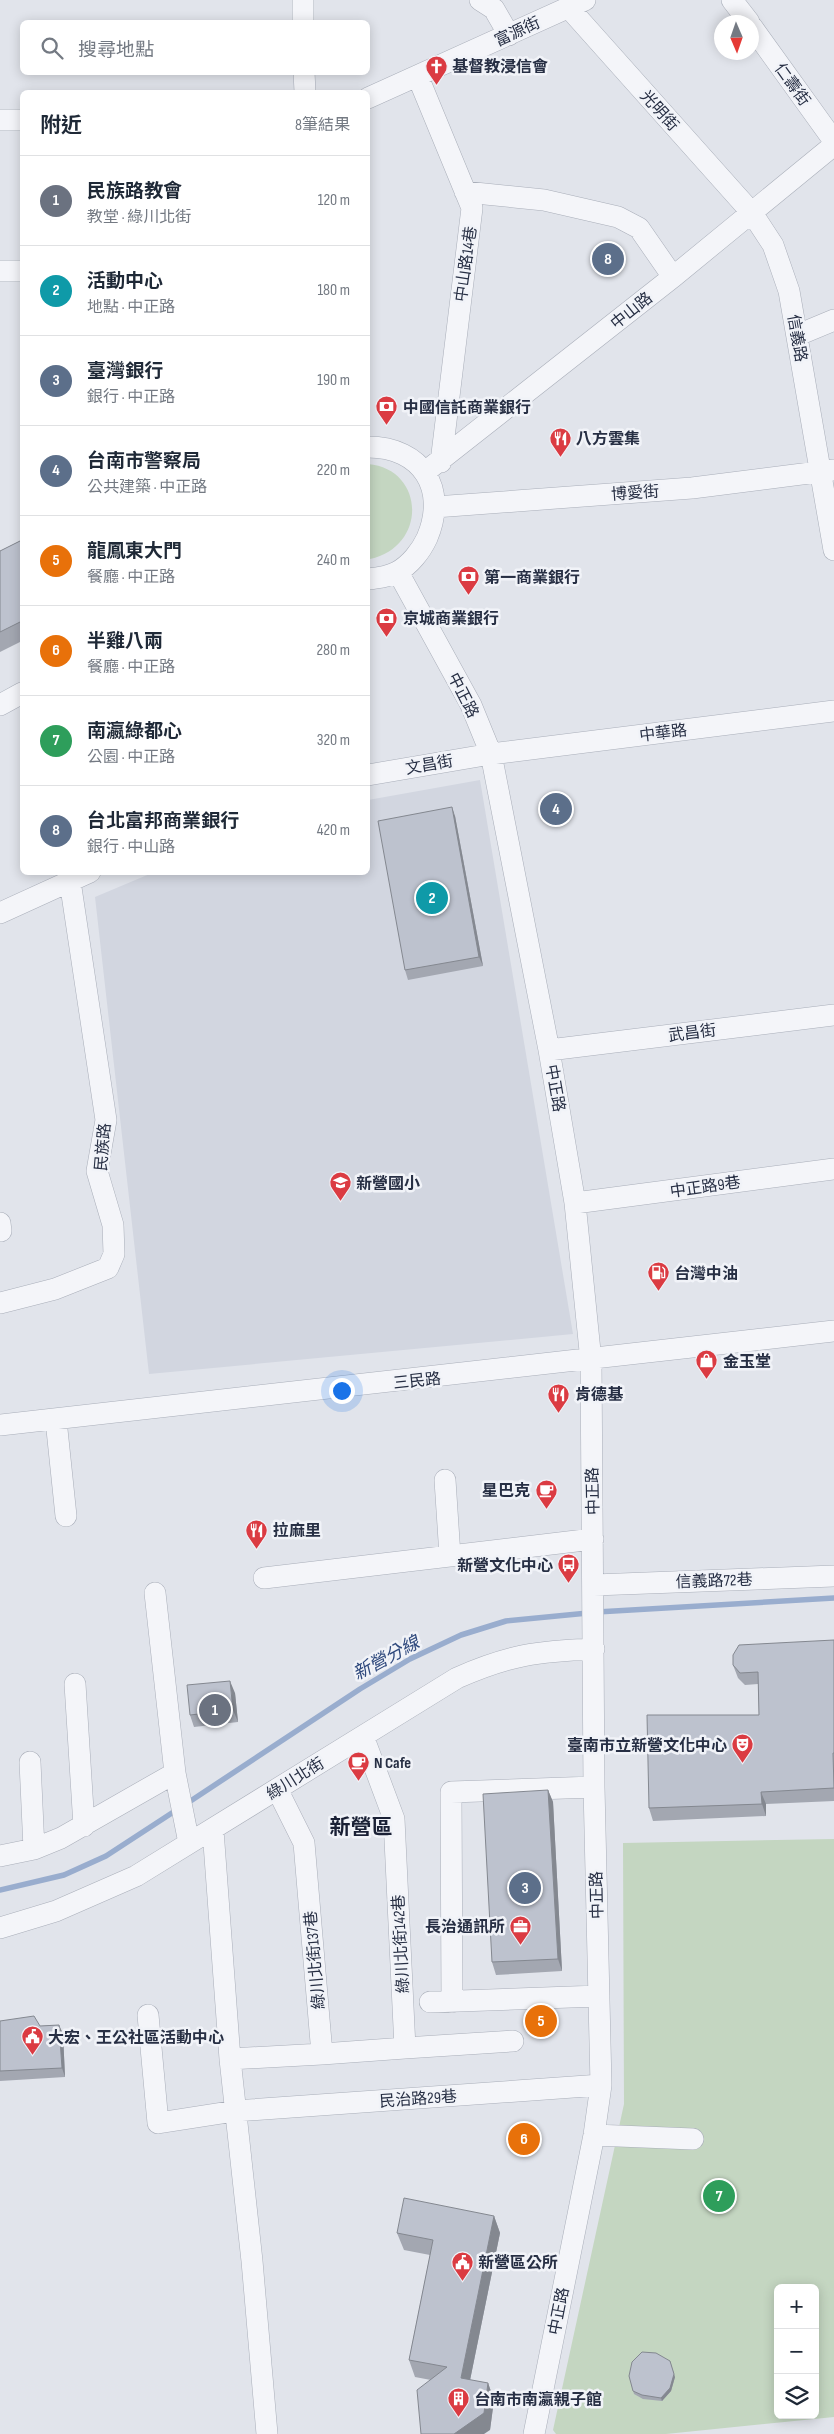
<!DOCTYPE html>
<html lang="zh-TW">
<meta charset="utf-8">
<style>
:root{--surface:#fff;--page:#f6f6f7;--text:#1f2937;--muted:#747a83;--line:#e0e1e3;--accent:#d93025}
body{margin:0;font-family:"Sofia Sans Condensed","Noto Sans TC",sans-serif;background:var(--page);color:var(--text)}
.controls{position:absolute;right:15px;bottom:15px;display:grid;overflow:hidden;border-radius:8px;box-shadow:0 2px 12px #0003}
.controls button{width:45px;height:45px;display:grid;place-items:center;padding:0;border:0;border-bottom:1px solid var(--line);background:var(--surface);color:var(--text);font:25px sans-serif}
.compass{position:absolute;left:714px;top:15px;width:45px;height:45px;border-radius:50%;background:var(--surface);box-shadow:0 2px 12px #0003;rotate:178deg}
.you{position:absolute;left:341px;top:1390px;width:18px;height:18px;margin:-12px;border:4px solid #fff;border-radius:50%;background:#1a73e8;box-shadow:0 0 0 8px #1a73e833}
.badge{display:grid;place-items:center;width:32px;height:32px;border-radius:50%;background:var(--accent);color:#fff;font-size:16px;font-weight:700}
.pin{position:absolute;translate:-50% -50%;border:2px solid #fff;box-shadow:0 1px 5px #0006}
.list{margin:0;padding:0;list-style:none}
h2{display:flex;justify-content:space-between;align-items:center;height:65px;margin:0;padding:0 20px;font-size:21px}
h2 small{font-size:16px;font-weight:400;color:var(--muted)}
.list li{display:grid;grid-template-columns:32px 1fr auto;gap:15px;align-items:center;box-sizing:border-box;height:90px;padding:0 20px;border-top:1px solid var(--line)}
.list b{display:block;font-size:19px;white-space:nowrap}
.list p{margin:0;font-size:16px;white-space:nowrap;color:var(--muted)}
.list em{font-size:16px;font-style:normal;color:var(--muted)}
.icon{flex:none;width:28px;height:28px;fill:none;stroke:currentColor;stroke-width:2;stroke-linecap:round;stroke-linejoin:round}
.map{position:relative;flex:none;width:834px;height:2434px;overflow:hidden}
.search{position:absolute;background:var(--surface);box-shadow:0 2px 12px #0003;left:20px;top:20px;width:350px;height:55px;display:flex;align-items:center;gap:12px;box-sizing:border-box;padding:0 18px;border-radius:8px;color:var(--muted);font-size:19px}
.panel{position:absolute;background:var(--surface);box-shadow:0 2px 12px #0003;left:20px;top:90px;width:350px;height:785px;border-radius:8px}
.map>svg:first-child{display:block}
.built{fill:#d2d6e0}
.green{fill:#c4d6c1;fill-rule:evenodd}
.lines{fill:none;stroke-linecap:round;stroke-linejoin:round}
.stream{stroke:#99adce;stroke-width:5.5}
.minor-casing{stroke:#a9aeb9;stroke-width:22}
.minor{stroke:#f4f5f9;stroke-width:21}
.wall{fill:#a3a7b1}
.shaded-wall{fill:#848890}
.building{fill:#bdc2ce;stroke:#848890}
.labels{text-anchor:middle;stroke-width:5;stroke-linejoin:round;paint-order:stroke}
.street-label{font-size:16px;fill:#272f44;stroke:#f1f3f8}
.poi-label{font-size:16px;font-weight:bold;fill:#272f44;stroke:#f1f3f8;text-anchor:start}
.water-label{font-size:18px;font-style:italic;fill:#2e487c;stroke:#f1f3f8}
.district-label{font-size:21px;font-weight:bold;fill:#1a2035;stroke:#f1f3f8}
</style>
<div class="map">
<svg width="834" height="2434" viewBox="0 0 834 2434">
<rect width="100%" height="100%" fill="#e1e4eb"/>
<!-- built -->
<path class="built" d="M480 780 573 1334 149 1374 95 897 152 873 368 872V800Z"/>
<!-- green -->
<path class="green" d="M368 464C425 469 428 546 370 559H368Z
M834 1839V2417L666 2434H556L553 2430 624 2104 623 1843ZM778 2288H815V2415H778Z"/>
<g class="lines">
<!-- stream -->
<path class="stream" d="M597 1612 834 1598
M186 1804 360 1689 410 1659 461 1635 506 1621 588 1613
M0 1890 64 1875 106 1856 178 1809"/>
<defs>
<path id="minor" d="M303 0V22
M480 0 494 9 509 35
M732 0 749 22
M569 8 752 213 773 245 789 291 834 550
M752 27 834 141
M304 72 305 92
M418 77 472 208 441 462
M368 98 585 0
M0 120H22
M465 192 544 200 618 217 639 228 673 277
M0 271H22
M798 335 834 320
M368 447C422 447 448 489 427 538 421 551 410 565 397 572 388 577 378 578 368 579
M425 472 673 277 834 145
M435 507 692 488 834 470
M398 572 471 705 491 754 549 1050 575 1203 591 1361 594 1787 601 2085 594 2135 534 2434
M0 705 22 693
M368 775 491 754 834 711
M0 913 90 872
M549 1050 834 1015
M575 1203 834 1169
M0 1223 1 1231
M0 1303 55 1289 108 1268 114 1254 113 1225 97 1171 106 1120 70 881
M56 1420 66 1516
M0 1425 834 1331
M445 1480 450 1556
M264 1578 593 1539
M594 1585 834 1576
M155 1593 175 1773 189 1843
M75 1684 84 1826
M363 1736 394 1819 405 2048 513 2041
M30 1762 34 1849
M277 1789 304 1843 322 2054 405 2048
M213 1830 230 2059 252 2261 267 2434
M0 1856 34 1849 61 1838 175 1773
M0 1928 56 1911 136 1876 457 1678C509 1655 538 1651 594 1649
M430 2002 599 1996
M452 2002 451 1792 594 1787
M148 2015 158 2123 235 2111 601 2085
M230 2059 322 2054
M594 2135 693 2139"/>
</defs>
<!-- minor casing -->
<use href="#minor" class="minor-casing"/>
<!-- minor -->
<use href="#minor" class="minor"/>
</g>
<!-- wall -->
<path class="wall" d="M22 540V641L0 652V551Z
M455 816 483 966 408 980 405 970Z
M834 1640V1801L766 1804V1816L653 1821 649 1808 759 1715 758 1684 745 1685 738 1678 733 1665Z
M235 1693 238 1722 194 1727 190 1715Z
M548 1790 553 1802 562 1971 496 1975 492 1962Z
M0 2021 40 2026 59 2025 63 2034 65 2077 0 2081Z
M494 2216 500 2233 470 2380 488 2383 494 2400 490 2430 431 2380 415 2377 409 2360 430 2255 404 2250 397 2233Z
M629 2376 675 2377 671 2391 662 2401 643 2399 634 2394Z"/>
<!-- shaded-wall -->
<path class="shaded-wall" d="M452 807 455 816 483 966 479 957Z
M230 1681 235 1693 238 1722 233 1710Z
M548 1790 553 1802 562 1971 558 1959Z
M761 1792 766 1804V1816L762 1804Z
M59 2025 63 2034 65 2077 62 2068Z
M494 2216 500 2233 467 2395 461 2378Z
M670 2361 675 2377 671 2391 662 2401 661 2398Z
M488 2383 494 2400 490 2430 484 2434H454Z"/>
<!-- building -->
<path class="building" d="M22 540V621L0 632V551Z
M452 807 479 957 405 970 378 821Z
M834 1640V1753H833L834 1788 761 1792 762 1804 649 1808 647 1715H759L758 1672 740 1673 733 1665V1655L739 1645Z
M230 1681 233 1710 190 1715 187 1685Z
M548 1790 558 1959 492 1962 483 1794Z
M34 2016 40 2026 59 2025 62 2068 0 2071V2021Z
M404 2198 494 2216 461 2378 488 2383 484 2413 454 2434H421L417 2390 447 2367 409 2360 433 2240 397 2233Z
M642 2352 656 2353 670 2361 674 2374 670 2388 661 2398 642 2395 633 2391 629 2376 632 2362Z"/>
<!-- icons -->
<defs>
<symbol id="church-pin" viewBox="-11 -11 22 30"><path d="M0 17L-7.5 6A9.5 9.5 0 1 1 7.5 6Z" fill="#db3b42" stroke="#f1f3f8"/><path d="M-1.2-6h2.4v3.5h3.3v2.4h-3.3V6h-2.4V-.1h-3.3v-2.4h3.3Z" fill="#fff"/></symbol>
<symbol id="bank-pin" viewBox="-11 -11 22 30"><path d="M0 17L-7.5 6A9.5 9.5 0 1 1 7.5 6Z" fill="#db3b42" stroke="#f1f3f8"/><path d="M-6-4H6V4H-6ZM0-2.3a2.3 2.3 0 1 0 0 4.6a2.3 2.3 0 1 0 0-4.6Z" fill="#fff"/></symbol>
<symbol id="restaurant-pin" viewBox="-11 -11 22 30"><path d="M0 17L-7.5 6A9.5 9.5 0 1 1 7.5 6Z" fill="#db3b42" stroke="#f1f3f8"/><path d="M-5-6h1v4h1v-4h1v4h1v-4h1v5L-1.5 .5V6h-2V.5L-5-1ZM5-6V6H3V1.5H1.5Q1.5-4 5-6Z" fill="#fff"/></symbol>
<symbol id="school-pin" viewBox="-11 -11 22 30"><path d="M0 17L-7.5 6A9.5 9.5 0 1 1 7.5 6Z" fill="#db3b42" stroke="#f1f3f8"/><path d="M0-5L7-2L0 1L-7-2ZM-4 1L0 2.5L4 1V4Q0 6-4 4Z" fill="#fff"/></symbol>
<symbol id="fuel-pin" viewBox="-11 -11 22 30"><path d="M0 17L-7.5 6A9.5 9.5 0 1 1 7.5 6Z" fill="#db3b42" stroke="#f1f3f8"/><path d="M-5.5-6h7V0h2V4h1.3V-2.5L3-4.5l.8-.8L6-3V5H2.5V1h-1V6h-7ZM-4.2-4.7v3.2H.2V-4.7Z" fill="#fff"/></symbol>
<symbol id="shop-pin" viewBox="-11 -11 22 30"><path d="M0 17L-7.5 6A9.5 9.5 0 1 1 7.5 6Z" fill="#db3b42" stroke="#f1f3f8"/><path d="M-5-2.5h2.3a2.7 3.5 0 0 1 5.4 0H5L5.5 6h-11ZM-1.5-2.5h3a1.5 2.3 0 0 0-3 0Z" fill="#fff"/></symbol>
<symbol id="cafe-pin" viewBox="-11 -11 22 30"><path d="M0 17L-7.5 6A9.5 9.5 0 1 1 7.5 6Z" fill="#db3b42" stroke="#f1f3f8"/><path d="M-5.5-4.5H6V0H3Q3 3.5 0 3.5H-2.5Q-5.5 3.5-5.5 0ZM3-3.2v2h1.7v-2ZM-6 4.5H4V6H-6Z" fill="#fff"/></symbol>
<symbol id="bus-pin" viewBox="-11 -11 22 30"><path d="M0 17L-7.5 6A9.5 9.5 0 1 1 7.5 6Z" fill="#db3b42" stroke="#f1f3f8"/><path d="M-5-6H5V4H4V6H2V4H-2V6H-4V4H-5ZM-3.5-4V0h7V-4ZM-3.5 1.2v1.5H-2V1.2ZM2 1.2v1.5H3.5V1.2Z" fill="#fff"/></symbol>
<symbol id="theatre-pin" viewBox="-11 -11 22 30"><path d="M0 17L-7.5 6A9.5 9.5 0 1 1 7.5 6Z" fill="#db3b42" stroke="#f1f3f8"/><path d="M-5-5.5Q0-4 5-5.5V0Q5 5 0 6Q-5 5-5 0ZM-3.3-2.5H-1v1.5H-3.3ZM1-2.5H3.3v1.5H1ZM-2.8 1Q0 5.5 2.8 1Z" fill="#fff"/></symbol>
<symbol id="office-pin" viewBox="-11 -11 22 30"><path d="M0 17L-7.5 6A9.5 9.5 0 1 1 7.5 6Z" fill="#db3b42" stroke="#f1f3f8"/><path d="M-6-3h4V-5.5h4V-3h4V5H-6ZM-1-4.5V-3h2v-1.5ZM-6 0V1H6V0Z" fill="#fff"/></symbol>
<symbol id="civic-pin" viewBox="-11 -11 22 30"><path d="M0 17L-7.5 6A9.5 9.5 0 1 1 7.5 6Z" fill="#db3b42" stroke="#f1f3f8"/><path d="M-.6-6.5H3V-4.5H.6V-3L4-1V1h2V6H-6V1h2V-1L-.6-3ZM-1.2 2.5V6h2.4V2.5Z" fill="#fff"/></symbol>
<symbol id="building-pin" viewBox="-11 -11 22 30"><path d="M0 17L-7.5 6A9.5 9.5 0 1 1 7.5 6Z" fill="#db3b42" stroke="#f1f3f8"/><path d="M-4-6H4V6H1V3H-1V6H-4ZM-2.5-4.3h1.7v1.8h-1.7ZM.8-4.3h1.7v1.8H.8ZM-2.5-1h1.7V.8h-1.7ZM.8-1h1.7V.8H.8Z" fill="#fff"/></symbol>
</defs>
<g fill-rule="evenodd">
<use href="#church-pin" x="424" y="54" width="25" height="34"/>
<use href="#bank-pin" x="374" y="394" width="25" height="34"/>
<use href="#restaurant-pin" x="548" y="426" width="25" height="34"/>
<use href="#bank-pin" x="456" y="564" width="25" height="34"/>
<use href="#bank-pin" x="374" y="606" width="25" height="34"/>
<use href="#school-pin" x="328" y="1170" width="25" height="34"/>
<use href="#fuel-pin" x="646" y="1260" width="25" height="34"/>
<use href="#shop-pin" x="694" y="1348" width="25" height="34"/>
<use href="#restaurant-pin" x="546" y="1382" width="25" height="34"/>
<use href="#cafe-pin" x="534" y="1478" width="25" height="34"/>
<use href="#restaurant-pin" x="244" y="1518" width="25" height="34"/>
<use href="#bus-pin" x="556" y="1552" width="25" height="34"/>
<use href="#theatre-pin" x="730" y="1732" width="25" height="34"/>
<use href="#cafe-pin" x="346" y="1750" width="25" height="34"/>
<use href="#office-pin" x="508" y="1914" width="25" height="34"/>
<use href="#civic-pin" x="20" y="2024" width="25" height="34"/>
<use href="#civic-pin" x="450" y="2250" width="25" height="34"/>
<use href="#building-pin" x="446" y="2386" width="25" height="34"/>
</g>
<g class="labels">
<!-- street labels -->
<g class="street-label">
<text transform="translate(517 31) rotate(-25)" y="6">富源街</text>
<text transform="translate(793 84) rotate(54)" y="6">仁壽街</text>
<text transform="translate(660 110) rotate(48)" y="6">光明街</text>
<text transform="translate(465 264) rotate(-82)" y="6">中山路14巷</text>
<text transform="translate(631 310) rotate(-39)" y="6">中山路</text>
<text transform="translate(798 338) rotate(80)" y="6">信義路</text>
<text transform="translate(635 492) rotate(-4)" y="6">博愛街</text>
<text transform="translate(464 695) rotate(63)" y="6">中正路</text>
<text transform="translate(663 732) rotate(-7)" y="6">中華路</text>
<text transform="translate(429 764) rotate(-10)" y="6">文昌街</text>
<text transform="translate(692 1032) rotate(-7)" y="6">武昌街</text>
<text transform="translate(556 1088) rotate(80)" y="6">中正路</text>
<text transform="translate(102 1147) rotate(-85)" y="6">民族路</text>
<text transform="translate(705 1186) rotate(-8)" y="6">中正路9巷</text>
<text transform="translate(417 1380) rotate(-6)" y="6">三民路</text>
<text transform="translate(592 1491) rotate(-91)" y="6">中正路</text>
<text transform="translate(714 1580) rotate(-2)" y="6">信義路72巷</text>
<text transform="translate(295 1778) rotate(-32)" y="6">綠川北街</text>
<text transform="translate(596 1895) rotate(-91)" y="6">中正路</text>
<text transform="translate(400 1944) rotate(-93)" y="6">綠川北街142巷</text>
<text transform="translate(314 1960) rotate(-95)" y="6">綠川北街137巷</text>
<text transform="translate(418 2098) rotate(-4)" y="6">民治路29巷</text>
<text transform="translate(558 2311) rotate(-79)" y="6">中正路</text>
</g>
<!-- poi labels -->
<g class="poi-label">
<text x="452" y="72">基督教浸信會</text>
<text x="403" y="413">中國信託商業銀行</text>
<text x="576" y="444">八方雲集</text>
<text x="484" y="583">第一商業銀行</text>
<text x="403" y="624">京城商業銀行</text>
<text x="356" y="1189">新營國小</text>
<text x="674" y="1279">台灣中油</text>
<text x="723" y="1367">金玉堂</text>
<text x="575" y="1400">肯德基</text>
<text x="530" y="1496" text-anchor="end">星巴克</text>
<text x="273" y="1536">拉麻里</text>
<text x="553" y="1571" text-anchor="end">新營文化中心</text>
<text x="727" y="1751" text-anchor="end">臺南市立新營文化中心</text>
<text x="374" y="1768">N Cafe</text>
<text x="505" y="1932" text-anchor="end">長治通訊所</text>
<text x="48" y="2043">大宏、王公社區活動中心</text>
<text x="478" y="2268">新營區公所</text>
<text x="474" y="2405">台南市南瀛親子館</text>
</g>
<!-- water labels -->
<g class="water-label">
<text transform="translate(386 1658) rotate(-28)" y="6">新營分線</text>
</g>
<!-- district labels -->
<g class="district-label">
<text x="361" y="1834">新營區</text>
</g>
</g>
</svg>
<div class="controls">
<button>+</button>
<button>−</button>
<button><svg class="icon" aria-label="layers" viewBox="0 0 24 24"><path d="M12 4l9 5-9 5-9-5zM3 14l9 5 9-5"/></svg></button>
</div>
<svg class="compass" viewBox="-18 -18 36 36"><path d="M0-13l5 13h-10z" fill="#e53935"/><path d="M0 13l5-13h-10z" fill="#747a83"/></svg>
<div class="you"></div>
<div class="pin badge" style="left:215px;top:1710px;background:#6b7280">1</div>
<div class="pin badge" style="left:432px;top:898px;background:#0f9aa8">2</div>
<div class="pin badge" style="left:525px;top:1888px;background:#5c6f8a">3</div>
<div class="pin badge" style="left:556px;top:809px;background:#5c6f8a">4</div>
<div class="pin badge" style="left:541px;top:2021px;background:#e8710a">5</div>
<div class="pin badge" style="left:524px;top:2139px;background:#e8710a">6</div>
<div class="pin badge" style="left:719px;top:2196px;background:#2e9e5b">7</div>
<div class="pin badge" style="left:608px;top:259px;background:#5c6f8a">8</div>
<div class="search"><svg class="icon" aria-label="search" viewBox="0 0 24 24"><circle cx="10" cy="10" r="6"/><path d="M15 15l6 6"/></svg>搜尋地點</div>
<section class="panel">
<h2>附近<small>8筆結果</small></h2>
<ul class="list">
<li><span class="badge" style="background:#6b7280">1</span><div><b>民族路教會</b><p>教堂 · 綠川北街</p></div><em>120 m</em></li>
<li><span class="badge" style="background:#0f9aa8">2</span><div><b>活動中心</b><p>地點 · 中正路</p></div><em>180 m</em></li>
<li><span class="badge" style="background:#5c6f8a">3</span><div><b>臺灣銀行</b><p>銀行 · 中正路</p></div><em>190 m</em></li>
<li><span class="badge" style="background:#5c6f8a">4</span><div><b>台南市警察局</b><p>公共建築 · 中正路</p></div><em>220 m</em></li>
<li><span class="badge" style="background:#e8710a">5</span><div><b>龍鳳東大門</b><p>餐廳 · 中正路</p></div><em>240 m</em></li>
<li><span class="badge" style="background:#e8710a">6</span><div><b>半雞八兩</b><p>餐廳 · 中正路</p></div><em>280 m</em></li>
<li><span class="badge" style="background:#2e9e5b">7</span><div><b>南瀛綠都心</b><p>公園 · 中正路</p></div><em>320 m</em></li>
<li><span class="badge" style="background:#5c6f8a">8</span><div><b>台北富邦商業銀行</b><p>銀行 · 中山路</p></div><em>420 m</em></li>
</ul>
</section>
</div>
